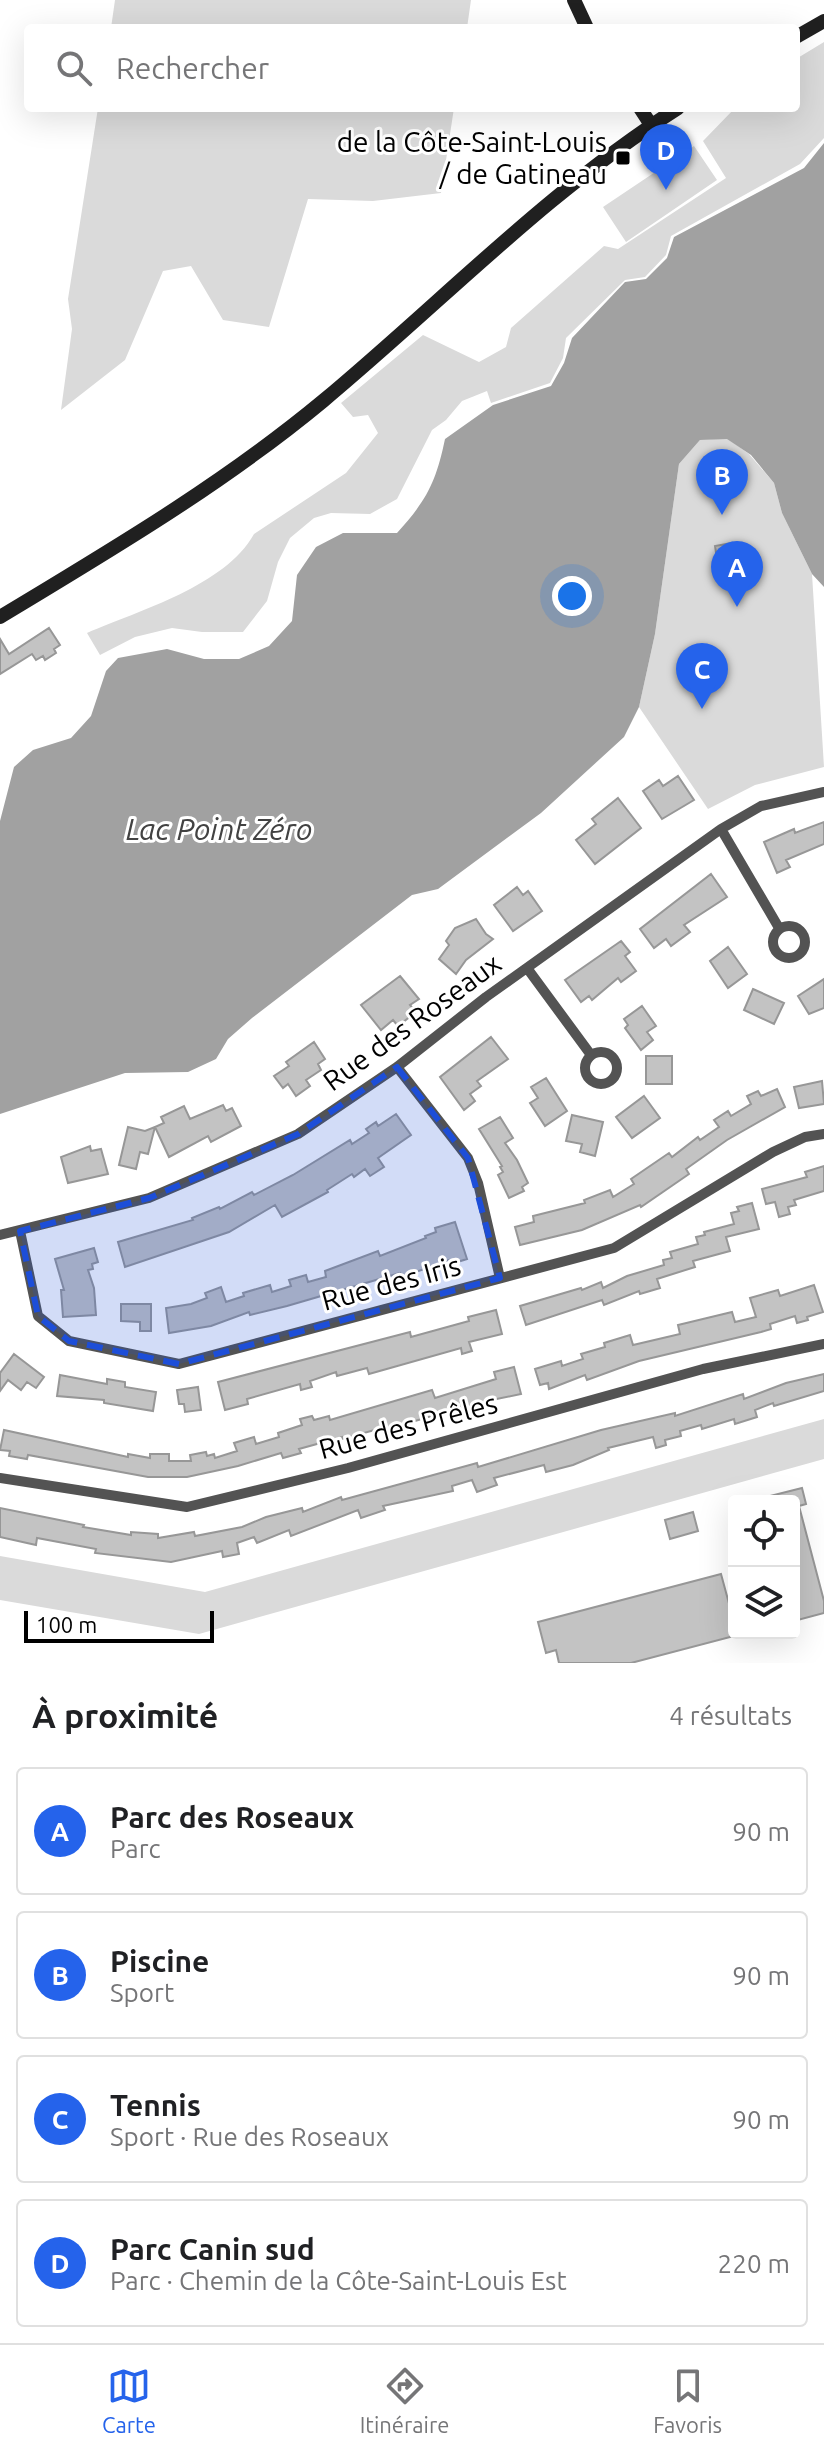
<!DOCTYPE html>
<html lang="fr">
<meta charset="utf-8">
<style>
:root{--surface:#fff;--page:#f2f2f2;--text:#202124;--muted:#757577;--line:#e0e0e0;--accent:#2563eb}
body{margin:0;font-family:Ubuntu,sans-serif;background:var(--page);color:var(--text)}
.controls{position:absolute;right:24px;bottom:24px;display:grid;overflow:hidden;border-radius:8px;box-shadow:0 8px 32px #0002}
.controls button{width:72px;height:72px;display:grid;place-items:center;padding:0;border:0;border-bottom:2px solid var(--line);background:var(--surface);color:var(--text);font:40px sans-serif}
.scale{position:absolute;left:24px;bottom:20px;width:190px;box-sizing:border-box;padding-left:8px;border:4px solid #000;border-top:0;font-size:22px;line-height:28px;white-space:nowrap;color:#000;-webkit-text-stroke:6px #fff;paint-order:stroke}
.you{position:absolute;left:572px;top:596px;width:28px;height:28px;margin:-20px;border:6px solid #fff;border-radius:50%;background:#1a73e8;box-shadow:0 0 0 12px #1a73e833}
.badge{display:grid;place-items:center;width:52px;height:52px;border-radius:50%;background:var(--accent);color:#fff;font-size:26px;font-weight:700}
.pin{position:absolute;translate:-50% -66px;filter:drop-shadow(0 2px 4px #0008)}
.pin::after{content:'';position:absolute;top:42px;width:28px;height:24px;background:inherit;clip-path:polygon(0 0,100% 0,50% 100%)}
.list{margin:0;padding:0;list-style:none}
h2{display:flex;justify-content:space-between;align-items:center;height:104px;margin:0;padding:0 32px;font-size:34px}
h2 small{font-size:26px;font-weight:400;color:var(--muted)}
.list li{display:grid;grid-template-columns:52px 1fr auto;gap:24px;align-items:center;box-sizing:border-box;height:128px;margin:0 16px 16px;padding:0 16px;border:2px solid var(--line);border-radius:8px}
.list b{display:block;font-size:30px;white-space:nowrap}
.list p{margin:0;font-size:26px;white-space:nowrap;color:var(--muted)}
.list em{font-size:26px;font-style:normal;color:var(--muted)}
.icon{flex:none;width:44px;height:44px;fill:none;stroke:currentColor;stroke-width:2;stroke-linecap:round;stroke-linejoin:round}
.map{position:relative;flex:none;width:824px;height:1663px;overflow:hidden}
.search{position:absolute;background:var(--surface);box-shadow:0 8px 32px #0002;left:24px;right:24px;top:24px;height:88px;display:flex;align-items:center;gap:20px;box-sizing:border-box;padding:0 28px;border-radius:8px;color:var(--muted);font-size:30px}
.sheet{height:680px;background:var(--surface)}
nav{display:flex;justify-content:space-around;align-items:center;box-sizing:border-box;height:112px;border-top:2px solid var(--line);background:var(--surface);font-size:22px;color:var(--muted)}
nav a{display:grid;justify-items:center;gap:4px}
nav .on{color:var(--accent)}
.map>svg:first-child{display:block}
.green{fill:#dadada}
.water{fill:#a1a1a1}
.building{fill:#c3c3c3;stroke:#979797;stroke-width:2}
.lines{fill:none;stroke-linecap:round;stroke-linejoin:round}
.street{stroke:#535353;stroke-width:10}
.secondary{stroke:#202020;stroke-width:14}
.marked{fill:#1d4ed8;fill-opacity:0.2;stroke:#1d4ed8;stroke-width:6;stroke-dasharray:16 10;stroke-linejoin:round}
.poi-dot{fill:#000;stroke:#fff;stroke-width:3}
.labels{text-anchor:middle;stroke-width:6;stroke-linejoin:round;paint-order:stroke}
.poi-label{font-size:28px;fill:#000;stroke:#fff;text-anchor:end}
.street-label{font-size:28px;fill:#000;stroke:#fff}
.water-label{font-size:30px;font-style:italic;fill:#424242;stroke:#fff}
</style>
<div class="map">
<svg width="824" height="1663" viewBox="0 0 824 1663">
<rect width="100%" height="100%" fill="#fff"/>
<!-- green -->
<path class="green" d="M115 0H471L467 28H111Z
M824 42V138L800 164 671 236 666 255 645 277 625 280 566 338 563 358 550 383 491 403 487 391 462 401 446 420 432 430 397 499 370 514 331 513 314 518 290 538 278 562 267 601 243 632H202L172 628 135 637 100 655 87 633C140 610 225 586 254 534L346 473 378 433 368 415 353 417 341 403 423 335 479 362 506 347 511 328 604 246 618 249 726 178 703 141 735 108H796V59Z
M98 108H454L441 193 373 201 308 199 269 327 223 320 191 266 163 271 125 360 61 410 72 329 68 299Z
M694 146 717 180 626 242 603 207Z
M727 438 749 454 774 483 782 513 812 574 824 767 755 785 708 809 639 707 655 634 679 464 700 440Z
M824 1419V1459L199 1634 0 1600V1556L205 1592Z"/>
<!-- water -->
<path class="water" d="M824 143V587L812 574 782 513 774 483 751 455 727 439 700 440 679 464 655 634 639 707 624 737 541 813 438 889 412 895 252 1018 228 1039 216 1059 188 1072 125 1073 0 1114V821L14 767 33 750 71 738 91 716 106 671 118 658 167 649 204 659H239L269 646 292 621 297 575 316 547 343 533H397C427 500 436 482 445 439L493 405 551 386 564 363 572 338 625 282 646 279 667 258 674 237 804 168Z"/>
<!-- building -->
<path class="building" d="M732 543 735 562 718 565 715 546Z
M49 628 60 645 54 649 56 653 45 660 43 656 36 660 32 654 0 674V639L9 654Z
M678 776 694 800 662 819 643 791 659 780 663 786Z
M618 798 641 828 595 864 576 840 596 824 592 819Z
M824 822V844L786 860 790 867 777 873 764 842 794 829 795 833Z
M711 874 727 897 684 925 690 932 671 946 666 939 654 948 640 929Z
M517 887 523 895 528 891 542 911 513 931 494 905Z
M476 919 486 934 493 939 466 960 456 974 439 959 449 945 446 941 455 928Z
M621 941 630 952 625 956 636 971 621 982 618 978 592 1000 589 996 581 1002 565 980Z
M728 947 747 974 728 988 710 961Z
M400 976 419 999 410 1005 416 1012 398 1026 393 1020 381 1030 361 1005Z
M824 979V1008L809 1014 798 996Z
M753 989 784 1003 774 1024 744 1010Z
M642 1006 656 1026 647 1032 653 1040 641 1050 625 1028 628 1025 624 1019Z
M491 1037 508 1059 477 1081 481 1086 470 1094 475 1101 464 1110 440 1077Z
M314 1042 325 1059 318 1064 321 1070 306 1080 310 1086 296 1096 288 1084 283 1088 274 1076 289 1066 286 1062Z
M646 1056H672V1084H646Z
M546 1078 567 1111 545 1126 530 1103 538 1098 531 1087Z
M822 1081 824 1104 799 1108 794 1087Z
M777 1089 785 1107 727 1140 686 1169 689 1174 641 1207 640 1205 582 1230 520 1245 515 1227 534 1222 533 1216 585 1203 584 1200 610 1190 613 1197 634 1184 631 1179 669 1153 672 1157 698 1137 700 1140 719 1127 714 1120 728 1111 731 1116 751 1104 747 1096 758 1091 761 1096Z
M644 1096 660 1118 632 1138 616 1117Z
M223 1105 226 1111 232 1108 241 1126 211 1142 208 1136 169 1157 155 1127 164 1123 161 1117 184 1106 190 1119Z
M396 1114 411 1135 378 1158 384 1167 370 1176 365 1169 354 1177 352 1174 327 1190 328 1192 282 1217 275 1205 229 1232 125 1267 118 1242 193 1220 192 1218 219 1207 220 1209 252 1192 254 1195 293 1175 350 1140 352 1144 369 1133 366 1129 376 1122 378 1126Z
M572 1115 603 1122 595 1156 580 1152 582 1144 566 1141Z
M500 1117 513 1138 505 1143 517 1160 528 1183 522 1187 524 1191 509 1198 498 1175 503 1172 500 1167 502 1166 479 1129Z
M128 1127 145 1131 155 1127 148 1154 140 1152 136 1169 119 1165Z
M90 1146 91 1151 101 1149 108 1174 68 1183 61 1157Z
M824 1166V1191L794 1200 796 1205 788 1207 790 1214 779 1217 775 1202 766 1204 762 1189 807 1177 805 1172Z
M752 1203 759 1229 726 1237 730 1251 693 1261 695 1267 657 1279 660 1288 640 1294 639 1291 604 1305 602 1300 526 1325 520 1306 581 1288 582 1290 601 1282 603 1288 627 1276 664 1265 663 1260 672 1258 670 1252 698 1244 696 1237 705 1235 704 1232 734 1224 731 1213 739 1211 737 1207Z
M455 1222 467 1259 451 1264 449 1260 402 1277 400 1273 287 1306 250 1315 249 1312 211 1326 169 1333 166 1308 191 1304 207 1298 205 1293 221 1287 226 1302 244 1296 243 1293 270 1285 272 1292 291 1286 289 1280 306 1275 308 1282 326 1277 325 1271 378 1251 380 1256 426 1238 425 1236 436 1232 435 1228Z
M94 1248 98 1262 92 1264 93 1269 88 1270 94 1288 96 1315 63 1317 61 1290H64L55 1259Z
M814 1285 823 1312 807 1317 808 1320 797 1323 795 1316 770 1324 771 1329 761 1332 639 1361 587 1380 585 1375 549 1389 548 1383 540 1385 535 1369 561 1361 562 1366 583 1359 581 1354 605 1347 604 1343 630 1335 633 1345 680 1334 678 1325 732 1312 735 1322 756 1317 750 1298 778 1290 780 1296Z
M121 1304H151V1331H140V1322L121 1321Z
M496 1310 502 1334 469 1342 472 1351 462 1354 461 1348 369 1374 367 1368 337 1376 336 1372 310 1381 312 1387 301 1390 300 1384 247 1399 248 1404 225 1410 218 1382 410 1332 411 1337 469 1321 468 1317Z
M14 1354 44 1377 36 1388 27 1382 21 1390 8 1380 0 1391V1373Z
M514 1367 521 1394 482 1402 383 1430 382 1428 342 1439V1437L299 1449 301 1453 283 1458 281 1453 238 1466 187 1477H148L28 1455 27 1459 9 1456 10 1451 0 1450 4 1430 128 1457V1454L150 1458V1454H169V1461H191L190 1455 206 1452 207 1456 214 1454 215 1458 237 1451 234 1443 254 1437 256 1444 279 1437 278 1433 302 1425 300 1419 312 1416 314 1420 329 1416 330 1420 432 1390 435 1398 496 1379 494 1372Z
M824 1374V1391L774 1406 773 1403 755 1410 757 1417 735 1424 734 1419 702 1429 701 1425 680 1431 681 1436 665 1440 666 1445 656 1448 653 1437 608 1448 609 1450 573 1465 546 1472 544 1465 494 1478 497 1485 477 1492 472 1480 452 1486 453 1491 383 1506 385 1510 361 1518 358 1510 291 1536 289 1530 257 1543 254 1537 237 1543 239 1554 223 1557 222 1551 171 1562 95 1553 96 1549 37 1538 36 1545 0 1537V1508L84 1525 83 1527 131 1535V1532L158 1534V1538L194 1532 195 1536 242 1527 266 1517 302 1508 303 1512 341 1497 342 1500 477 1463 478 1467 601 1430 675 1413V1416L743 1394 744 1399 786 1383Z
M60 1375 107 1384V1379L125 1382V1387L156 1392 153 1411 104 1403V1400L57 1396Z
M198 1387 201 1410 185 1412 184 1404H179L177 1390Z
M802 1488 806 1504 799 1506 824 1601V1613L794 1621V1501H766V1497Z
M693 1512 698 1531 670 1539 665 1520Z
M721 1574 734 1622V1636L631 1663H559L556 1650 546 1653 538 1622Z"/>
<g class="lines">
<!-- street -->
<path class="street" d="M721 829 779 928
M773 942a16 16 0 1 1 32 0a16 16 0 1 1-32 0Z
M527 968 591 1055
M585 1068a16 16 0 1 1 32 0a16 16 0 1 1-32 0Z
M397 1067 468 1158 478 1183 500 1278
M20 1231 38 1316 69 1341 179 1364 614 1248 773 1152 805 1137 824 1134
M0 1235 149 1198 298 1134 397 1067 486 997 721 829 761 806 824 792
M0 1478 187 1507 348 1468 703 1369 824 1344"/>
<!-- secondary -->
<path class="secondary" d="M574 0 587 28
M796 37 824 21
M640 108 651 125
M0 617C111 550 223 484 323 401 443 301 545 193 678 108"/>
</g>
<!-- marked area -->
<path class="marked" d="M397 1067 468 1158 500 1278 179 1364 69 1341 38 1316 20 1231 149 1198 298 1134Z"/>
<!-- markers -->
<rect class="poi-dot" x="615" y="150" width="16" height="16" rx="4"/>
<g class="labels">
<!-- poi labels -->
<g class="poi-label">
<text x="607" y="152">de la Côte-Saint-Louis<tspan x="607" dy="32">/ de Gatineau</tspan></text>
</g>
<!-- street labels -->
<g class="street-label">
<text transform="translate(412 1022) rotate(-36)" y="10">Rue des Roseaux</text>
<text transform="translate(391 1283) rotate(-15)" y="10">Rue des Iris</text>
<text transform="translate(408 1426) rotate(-15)" y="10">Rue des Prêles</text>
</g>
<!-- water labels -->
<g class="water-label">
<text x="219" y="840">Lac Point Zéro</text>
</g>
</g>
</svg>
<div class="controls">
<button><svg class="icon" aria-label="locate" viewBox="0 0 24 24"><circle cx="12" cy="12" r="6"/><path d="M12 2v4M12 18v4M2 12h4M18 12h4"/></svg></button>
<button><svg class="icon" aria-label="layers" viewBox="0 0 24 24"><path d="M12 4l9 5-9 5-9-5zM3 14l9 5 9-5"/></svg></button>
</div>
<div class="scale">100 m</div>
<div class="you"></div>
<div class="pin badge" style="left:737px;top:607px">A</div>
<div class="pin badge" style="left:722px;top:515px">B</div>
<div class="pin badge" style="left:702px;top:709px">C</div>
<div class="pin badge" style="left:666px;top:190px">D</div>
<div class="search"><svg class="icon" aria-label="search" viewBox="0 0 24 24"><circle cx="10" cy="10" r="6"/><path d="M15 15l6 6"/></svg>Rechercher</div>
</div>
<section class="sheet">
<h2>À proximité<small>4 résultats</small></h2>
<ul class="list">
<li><span class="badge">A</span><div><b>Parc des Roseaux</b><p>Parc</p></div><em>90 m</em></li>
<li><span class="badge">B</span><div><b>Piscine</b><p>Sport</p></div><em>90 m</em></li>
<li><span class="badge">C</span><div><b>Tennis</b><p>Sport · Rue des Roseaux</p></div><em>90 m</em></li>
<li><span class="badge">D</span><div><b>Parc Canin sud</b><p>Parc · Chemin de la Côte-Saint-Louis Est</p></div><em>220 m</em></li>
</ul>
</section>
<nav>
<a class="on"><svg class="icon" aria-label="map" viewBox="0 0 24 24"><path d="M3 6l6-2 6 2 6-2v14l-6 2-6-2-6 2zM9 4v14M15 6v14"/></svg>Carte</a>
<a><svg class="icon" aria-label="directions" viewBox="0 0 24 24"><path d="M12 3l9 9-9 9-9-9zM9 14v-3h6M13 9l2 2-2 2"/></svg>Itinéraire</a>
<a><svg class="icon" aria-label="saved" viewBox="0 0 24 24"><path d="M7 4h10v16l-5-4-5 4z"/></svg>Favoris</a>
</nav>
